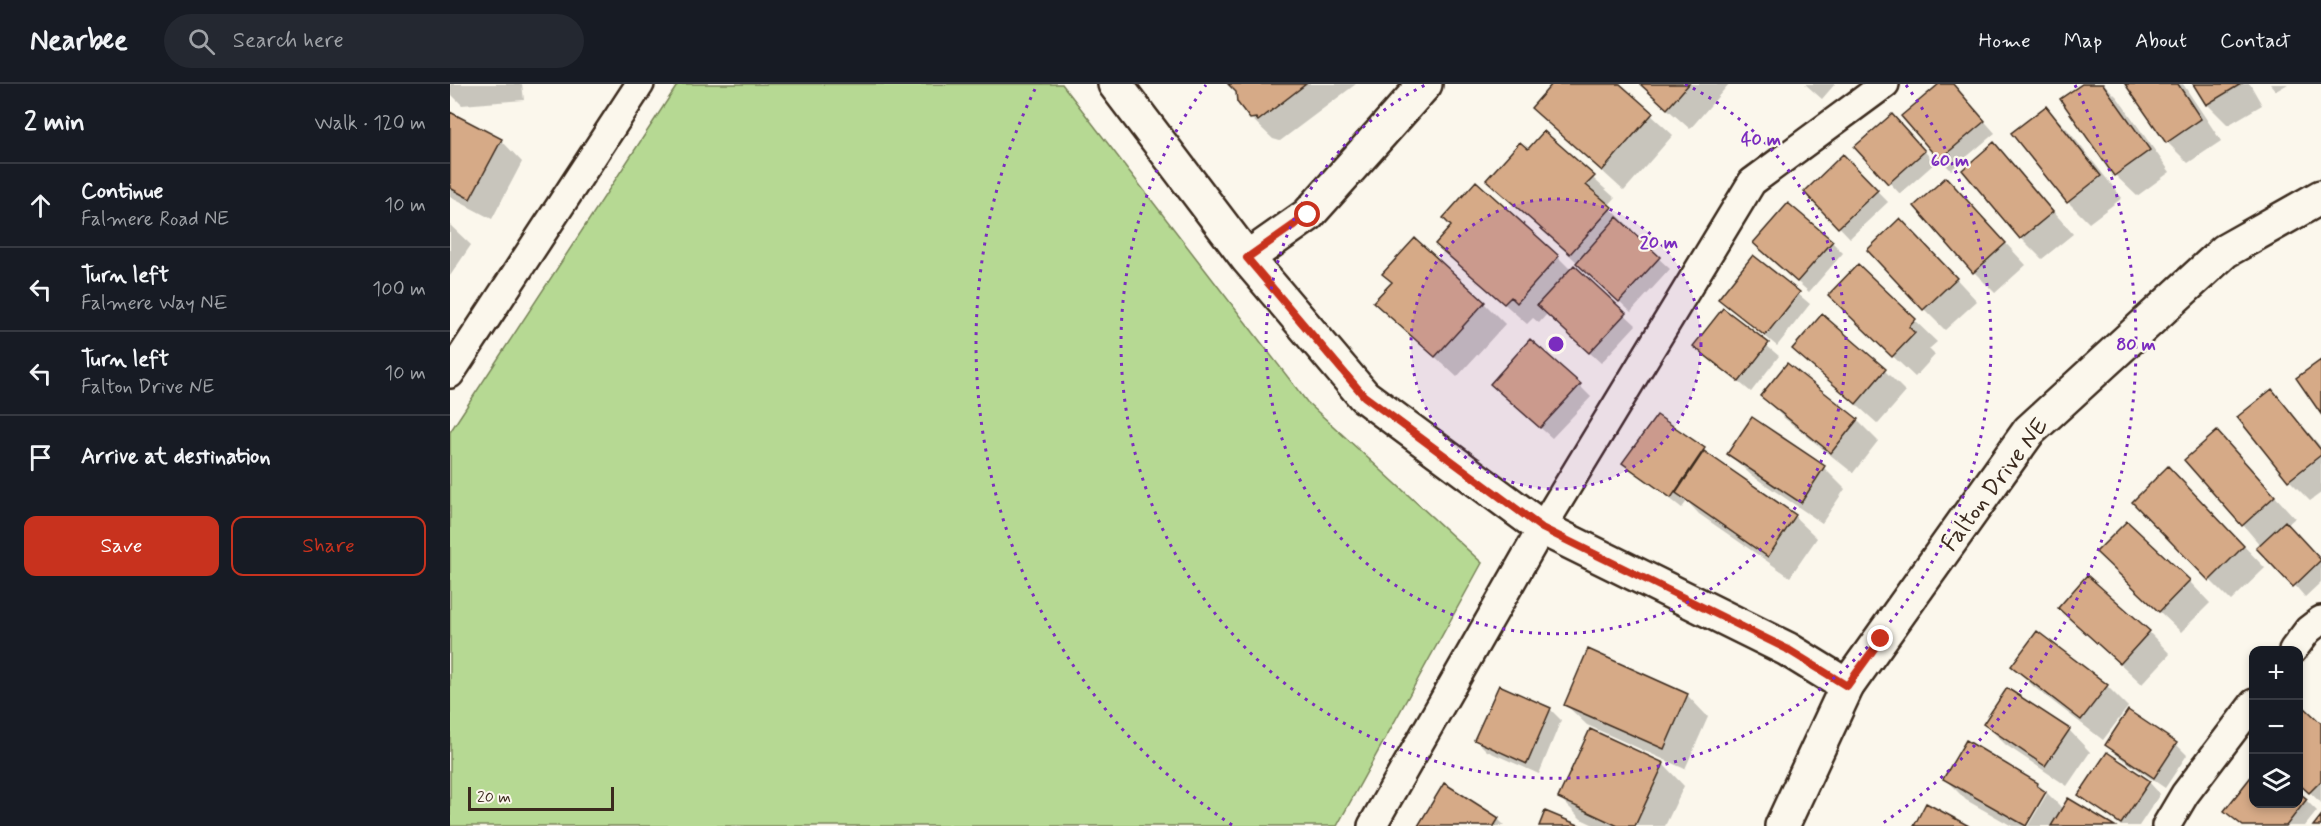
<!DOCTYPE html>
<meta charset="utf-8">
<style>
:root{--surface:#171b24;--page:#242831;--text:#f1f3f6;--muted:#9ea1a6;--line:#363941;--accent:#c8321e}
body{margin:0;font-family:Mynerve,sans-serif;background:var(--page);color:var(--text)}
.controls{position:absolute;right:18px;bottom:18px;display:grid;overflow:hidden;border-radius:12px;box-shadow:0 3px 9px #0003}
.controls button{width:54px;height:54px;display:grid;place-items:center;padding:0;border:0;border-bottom:2px solid var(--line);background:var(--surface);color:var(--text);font:30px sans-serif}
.scale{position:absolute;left:18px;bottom:15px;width:146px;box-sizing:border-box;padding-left:6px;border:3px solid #3b2a1e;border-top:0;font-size:16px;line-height:21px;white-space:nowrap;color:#3b2a1e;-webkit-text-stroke:4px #fbf7ec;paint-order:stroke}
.stop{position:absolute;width:18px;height:18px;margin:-14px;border:4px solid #c8321e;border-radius:50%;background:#fff}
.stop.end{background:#c8321e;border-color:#fff;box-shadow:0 2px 6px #0008}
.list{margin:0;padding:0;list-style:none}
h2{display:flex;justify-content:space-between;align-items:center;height:78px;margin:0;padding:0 24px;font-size:26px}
h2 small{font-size:20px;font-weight:400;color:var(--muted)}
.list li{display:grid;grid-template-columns:39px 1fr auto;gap:18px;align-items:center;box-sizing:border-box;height:84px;padding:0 24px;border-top:2px solid var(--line)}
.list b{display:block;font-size:22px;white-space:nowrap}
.list p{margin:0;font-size:20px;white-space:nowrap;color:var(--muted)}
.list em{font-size:20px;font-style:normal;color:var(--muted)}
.actions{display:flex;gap:12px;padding:18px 24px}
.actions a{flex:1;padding:14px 0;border:2px solid var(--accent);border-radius:12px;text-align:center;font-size:21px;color:var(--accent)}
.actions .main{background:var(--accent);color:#fff}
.icon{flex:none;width:33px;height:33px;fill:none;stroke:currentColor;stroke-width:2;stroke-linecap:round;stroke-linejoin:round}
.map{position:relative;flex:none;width:1871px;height:742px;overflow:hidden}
header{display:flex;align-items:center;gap:36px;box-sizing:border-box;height:84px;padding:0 30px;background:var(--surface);border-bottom:2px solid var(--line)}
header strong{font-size:28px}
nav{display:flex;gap:33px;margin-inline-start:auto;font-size:21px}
.search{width:420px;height:54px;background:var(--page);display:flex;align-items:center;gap:15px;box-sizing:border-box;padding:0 21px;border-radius:33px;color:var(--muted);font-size:22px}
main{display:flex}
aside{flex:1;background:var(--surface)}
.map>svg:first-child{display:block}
.green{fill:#b6d993;stroke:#788258;stroke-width:1.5}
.shadow{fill:#0003}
.building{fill:#d6aa87;stroke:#3b2a1e;stroke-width:1.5}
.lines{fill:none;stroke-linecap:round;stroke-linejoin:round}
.lane-casing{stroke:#3b2a1e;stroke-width:32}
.street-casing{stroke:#3b2a1e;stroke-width:38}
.secondary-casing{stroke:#3b2a1e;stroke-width:38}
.lane{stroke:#fbf7ec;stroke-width:27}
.street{stroke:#fbf7ec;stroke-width:33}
.secondary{stroke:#fbf7ec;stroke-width:33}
.route{stroke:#c8321e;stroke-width:8}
.ring{fill:none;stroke:#7b2cbf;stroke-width:3;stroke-dasharray:3 6}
.labels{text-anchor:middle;stroke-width:4.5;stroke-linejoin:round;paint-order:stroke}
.street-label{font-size:24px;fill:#3b2a1e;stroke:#fbf7ec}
.centre{fill:#7b2cbf;stroke:#fbf7ec;stroke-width:3}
.ring-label{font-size:18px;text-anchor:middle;font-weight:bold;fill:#7b2cbf;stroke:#fbf7ec;stroke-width:4.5;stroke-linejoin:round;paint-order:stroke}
</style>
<header>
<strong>Nearbee</strong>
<div class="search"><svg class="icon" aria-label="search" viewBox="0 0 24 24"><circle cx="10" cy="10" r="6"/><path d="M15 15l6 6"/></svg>Search here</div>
<nav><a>Home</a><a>Map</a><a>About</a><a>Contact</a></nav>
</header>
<main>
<aside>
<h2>2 min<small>Walk · 120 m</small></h2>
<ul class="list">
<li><svg class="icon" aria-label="ahead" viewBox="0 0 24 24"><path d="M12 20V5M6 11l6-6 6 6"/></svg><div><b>Continue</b><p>Falmere Road NE</p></div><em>10 m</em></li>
<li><svg class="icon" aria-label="left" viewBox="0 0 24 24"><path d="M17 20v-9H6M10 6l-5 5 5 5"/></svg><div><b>Turn left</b><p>Falmere Way NE</p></div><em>100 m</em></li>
<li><svg class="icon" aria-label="left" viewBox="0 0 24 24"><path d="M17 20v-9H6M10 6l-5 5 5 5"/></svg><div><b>Turn left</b><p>Falton Drive NE</p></div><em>10 m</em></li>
<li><svg class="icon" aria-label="arrive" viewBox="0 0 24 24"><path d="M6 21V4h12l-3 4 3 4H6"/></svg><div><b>Arrive at destination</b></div></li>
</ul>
<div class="actions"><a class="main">Save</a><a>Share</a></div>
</aside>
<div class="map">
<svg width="1871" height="742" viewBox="0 0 1871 742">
<rect width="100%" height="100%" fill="#fbf7ec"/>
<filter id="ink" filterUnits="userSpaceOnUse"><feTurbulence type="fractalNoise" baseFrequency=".0167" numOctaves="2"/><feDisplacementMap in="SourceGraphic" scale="12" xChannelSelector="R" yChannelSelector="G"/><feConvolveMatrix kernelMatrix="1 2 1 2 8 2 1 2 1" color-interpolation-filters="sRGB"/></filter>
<g filter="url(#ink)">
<!-- green -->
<path class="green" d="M228 0H612L857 318 1032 479 887 742H0V348Z"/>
<!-- shadow -->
<path class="shadow" d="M0 0H72L74 16 12 21 0 9Z
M780 0H906L830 57 823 55 801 34 787 7Z
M1104 0H1167L1223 51 1174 107 1083 24Z
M1189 0H1279L1240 45Z
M1355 0H1385L1372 15Z
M1491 0H1502L1545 49 1501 86 1490 75Z
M1634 0H1654L1667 13 1720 88 1687 112 1665 91Z
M1677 0H1733L1771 57 1738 79 1717 58Z
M1745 0H1800L1812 21 1778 41 1757 20Z
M1820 0H1838L1826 7Z
M1596 24 1617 45 1672 114 1639 139 1618 118Z
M0 29 51 56 72 78 42 135 0 113Z
M1453 43 1485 79 1450 110 1407 63Z
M1094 50 1165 114 1158 122 1182 145 1180 148 1220 185 1181 228 1038 96 1078 67Z
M1544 60 1623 150 1592 175 1571 154Z
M1393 72 1438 118 1400 154 1356 108Z
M1496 95 1576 181 1545 209 1524 188Z
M0 141 21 161 0 192Z
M1003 142 1108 173 1121 186 1124 183 1186 241 1151 279 1097 230 1089 239 1083 234 1077 240 987 160Z
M1471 157 1527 217 1495 246 1474 225Z
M1382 158 1393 169 1359 208 1316 170Z
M1304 173 1360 220 1327 262 1270 215Z
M1408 182 1487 258 1479 265 1485 271 1465 293 1401 233Z
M943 199 1034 219 1055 240 1007 293 926 218Z
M1274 226 1329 272 1301 308 1245 262Z
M1344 265 1435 287 1456 308 1428 340Z
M1129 301 1141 313 1102 354 1053 311Z
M1822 307 1871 363V409L1860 417 1839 396Z
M1312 312 1407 336 1428 357 1403 389 1333 333Z
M1207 333 1345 433 1367 454 1340 493 1249 430 1237 417 1232 424 1174 379Z
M1767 349 1845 434 1837 441 1871 477V498L1855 513 1793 441Z
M1279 370 1374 384 1395 405 1372 439 1301 391Z
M1739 405 1815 484 1781 517 1760 496Z
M1670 490 1739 497 1760 519 1731 548Z
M1610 524 1699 548 1720 570 1692 600Z
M1563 582 1657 602 1678 623 1653 656 1584 603Z
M1558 606 1619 646 1640 668 1617 702 1556 661 1535 640Z
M1237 611 1258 633 1235 685 1137 641 1115 620Z
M1100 625 1111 636 1089 690 1037 667 1026 656Z
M1678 628 1726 660 1737 671 1715 704 1668 672 1656 660Z
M1871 641V719L1848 697Z
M1657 670 1699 698 1710 710 1689 742H1671L1630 711Z
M1213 680 1234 702 1215 742H1146L1131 735 1110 714Z
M1495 695 1588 700 1609 721 1613 726 1662 742H1578L1597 710H1593L1574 742H1562L1516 716Z
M1856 716 1867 727 1855 742H1793L1776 727 1804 720H1848Z
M1048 735 1055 742H969Z"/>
<!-- building -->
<path class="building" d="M778 0H856L808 37 806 34 800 35 787 18 786 8Z
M1102 0H1170L1203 29 1152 87 1081 24Z
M1190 0H1239L1217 25Z
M1489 0H1503L1535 37 1489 76 1451 32Z
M1632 0H1653L1700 66 1664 92 1610 15Z
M1675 0H1728L1751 35 1716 59Z
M1743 0H1791L1756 21Z
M1596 22 1651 92 1617 119 1561 49Z
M0 28 52 55 20 115 0 104Z
M1442 30 1475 67 1438 100 1404 63Z
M1094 47 1145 92 1136 101 1162 123 1120 170 1036 96 1070 58 1078 65Z
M1544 58 1603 128 1570 155 1512 86Z
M1393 70 1428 106 1388 144 1354 108Z
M1496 93 1556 159 1523 189 1464 122Z
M1026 97 1109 172 1067 219 1061 213 1054 220 985 160 1001 142 993 134Z
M1338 119 1383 157 1347 198 1303 159Z
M1167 133 1210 173 1169 218 1126 179Z
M1450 134 1507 194 1473 226 1417 166Z
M965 154 1035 218 985 273 923 218 942 198 932 190Z
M1303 171 1350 208 1315 252 1268 215Z
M1408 180 1466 235 1459 243 1465 249 1442 273 1378 211Z
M1124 181 1176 229 1139 269 1087 221Z
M1273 224 1319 259 1289 298 1243 262Z
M1372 230 1436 285 1406 320 1342 265Z
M1080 255 1131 300 1090 344 1040 300Z
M1871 276V330L1846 294Z
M1337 279 1408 335 1381 369 1310 312Z
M1822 305 1871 366V371L1838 397 1787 333Z
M1207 331 1255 364 1221 414 1172 379Z
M1302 333 1375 382 1351 419 1277 370Z
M1767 347 1825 412 1792 442 1734 376Z
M1254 367 1346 431 1318 473 1226 409Z
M1718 382 1794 462 1759 497 1682 418Z
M1677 437 1740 496 1709 528 1646 468Z
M1835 437 1871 476 1843 503 1806 464Z
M1637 491 1700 547 1670 580 1608 524Z
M1587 547 1658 601 1631 636 1561 582Z
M1138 565 1238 610 1214 665 1114 621Z
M1049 601 1101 624 1077 680 1024 656Z
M1557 604 1620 645 1595 682 1533 640Z
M1855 624 1871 639V697L1859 709 1848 699V631Z
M1678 626 1727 659 1704 694 1655 661Z
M1140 645 1214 679 1185 742H1168L1108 714Z
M1516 656 1588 699 1587 702 1596 708 1576 742 1493 695Z
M1657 668 1700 697 1671 740 1628 711Z
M1804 689V720H1848V708L1857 715 1836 742H1793L1774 727Z
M994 699 1049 734 1044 742H968Z
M1618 714 1665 742H1601Z
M1476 719 1519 742H1464Z
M1095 727 1131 742H1089Z
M1871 732V742H1863Z"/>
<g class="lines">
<defs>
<path id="lane" d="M0 290 190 0
M1843 566 1858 546 1871 536
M922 742 1092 444 1302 98 1435 0
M1716 742 1735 710 1804 619"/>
<path id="street" d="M665 0 797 174 914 312 1092 444 1337 565 1397 602
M797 174 858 131 975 0"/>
<path id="secondary" d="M1332 742 1397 602 1579 347 1775 167 1871 113"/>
</defs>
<!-- lane casing -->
<use href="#lane" class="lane-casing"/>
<!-- street casing -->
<use href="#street" class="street-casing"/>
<!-- secondary casing -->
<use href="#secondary" class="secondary-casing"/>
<!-- lane -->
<use href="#lane" class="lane"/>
<!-- street -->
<use href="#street" class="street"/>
<!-- secondary -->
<use href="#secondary" class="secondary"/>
</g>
</g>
<g class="lines" filter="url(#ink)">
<!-- route -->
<path class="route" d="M858 131 797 174 914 312 1092 444 1337 565 1397 602 1431 555"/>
</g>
<!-- distance rings -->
<circle cx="1106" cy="260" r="145" fill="#7b2cbf" fill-opacity=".12"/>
<g class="ring">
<circle cx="1106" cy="260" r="145"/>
<path d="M1235 0A290 290 0 1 1 977 0"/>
<path d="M1456 1A435 435 0 1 1 756 1"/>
<path d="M782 741A580 580 0 0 1 587 1M1625 1A580 580 0 0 1 1430 741"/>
</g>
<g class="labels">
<!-- street labels -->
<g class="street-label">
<text transform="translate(1544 400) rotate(-53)" y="8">Falton Drive NE</text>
</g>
</g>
<circle cx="1106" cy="260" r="9" class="centre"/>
<g class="ring-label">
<text x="1311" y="61">40 m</text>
<text x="1500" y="82">60 m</text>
<text x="1209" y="164">20 m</text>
<text x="1686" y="266">80 m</text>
</g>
</svg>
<div class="controls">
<button>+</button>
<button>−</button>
<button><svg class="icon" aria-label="layers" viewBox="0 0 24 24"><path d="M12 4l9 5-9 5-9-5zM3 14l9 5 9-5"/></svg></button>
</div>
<div class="scale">20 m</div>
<div class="stop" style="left:858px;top:131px"></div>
<div class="stop end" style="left:1431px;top:555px"></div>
</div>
</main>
